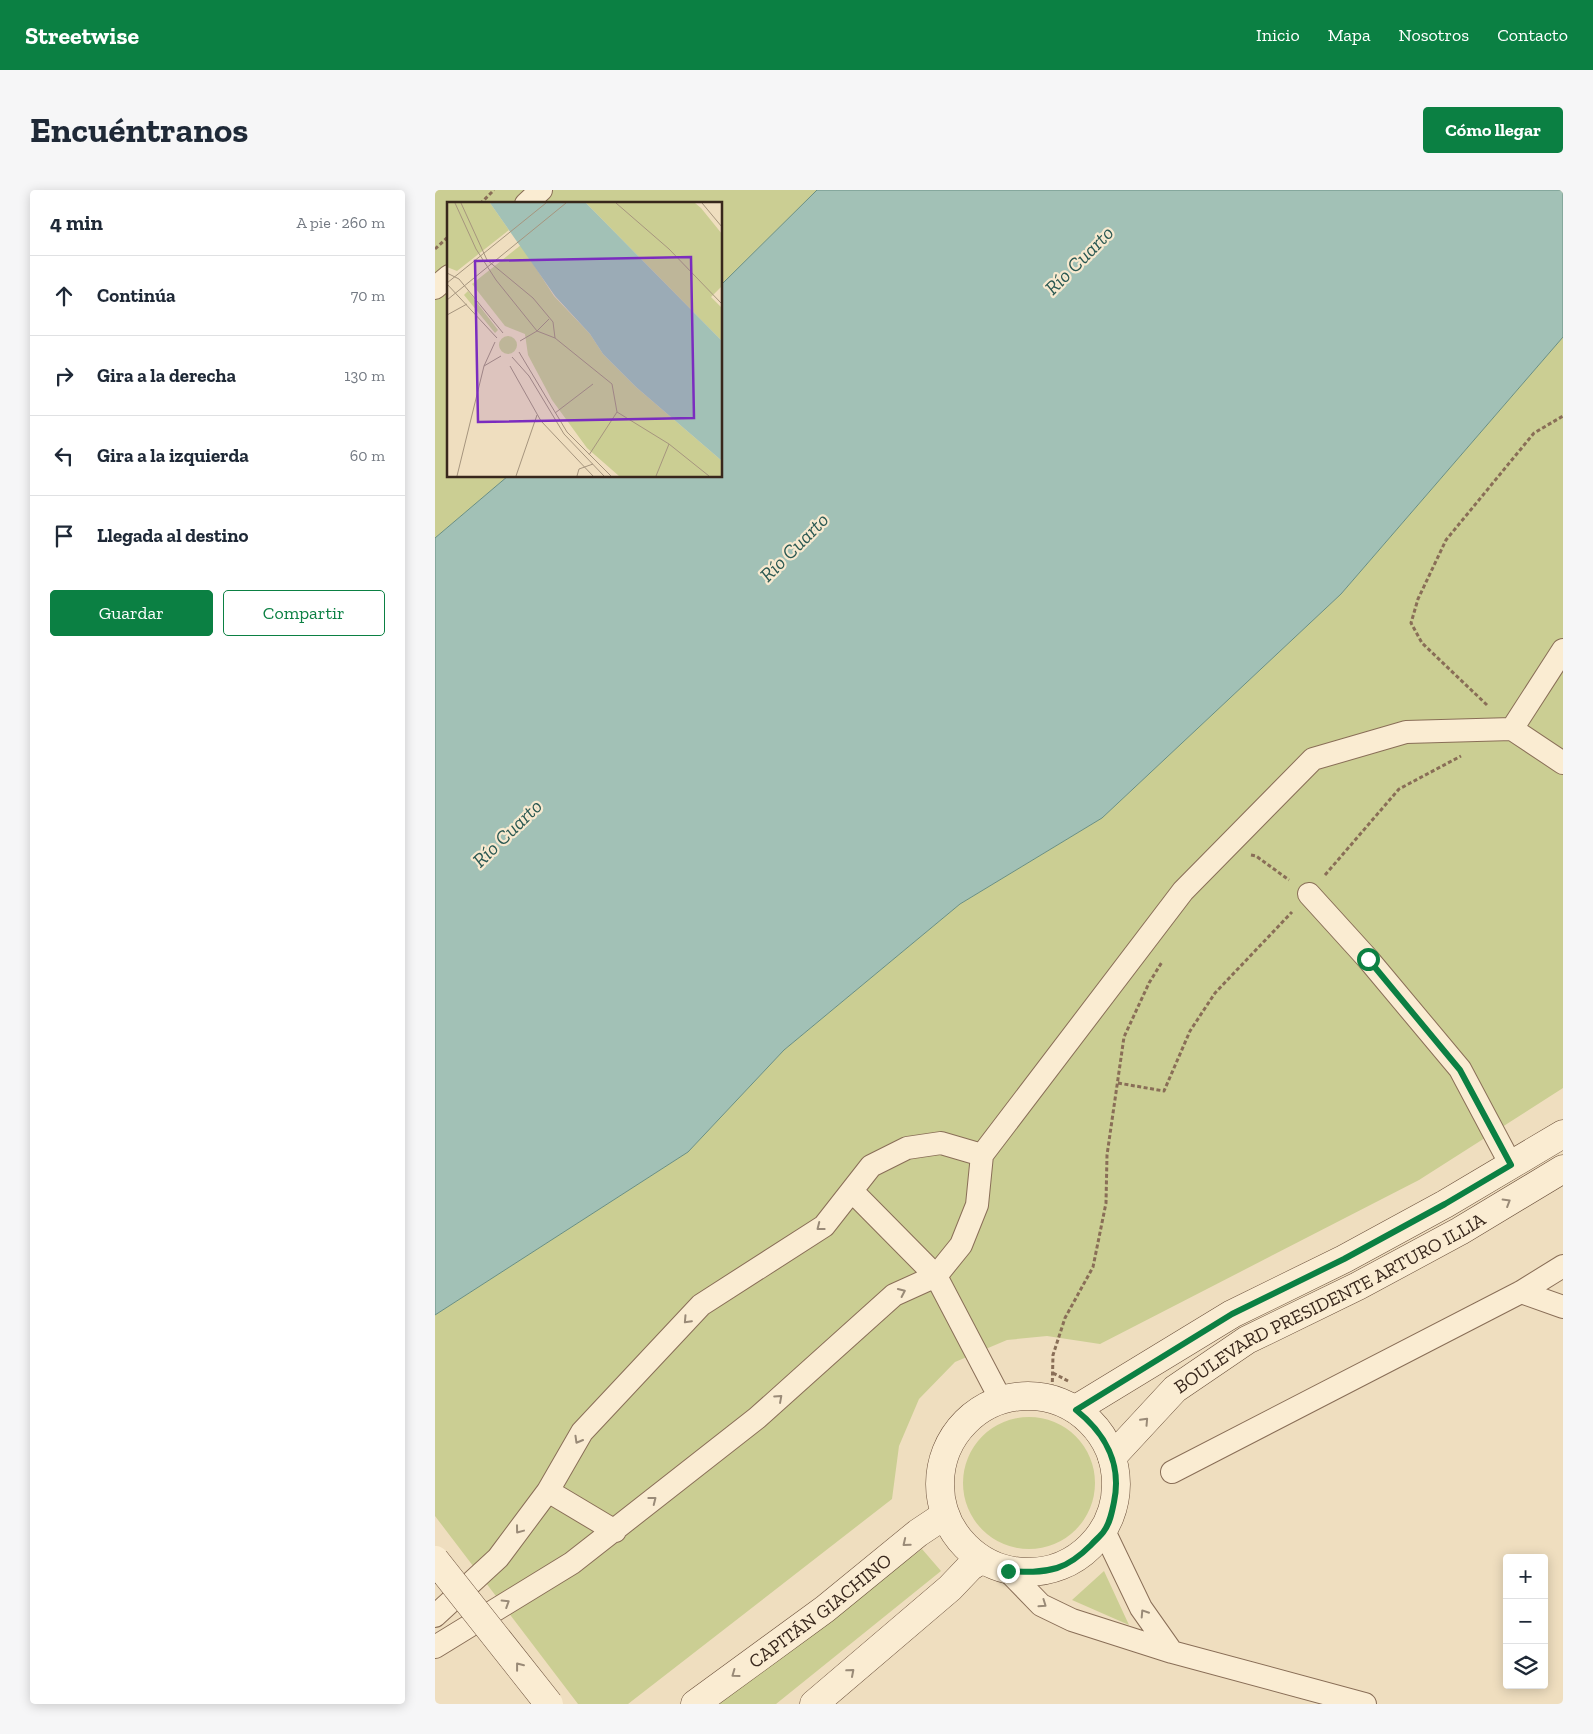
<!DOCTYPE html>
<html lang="es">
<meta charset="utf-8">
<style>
:root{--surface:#fff;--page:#f6f6f7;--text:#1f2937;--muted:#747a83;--line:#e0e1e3;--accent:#0b8043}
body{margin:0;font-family:"Zilla Slab",serif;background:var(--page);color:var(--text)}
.controls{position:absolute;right:15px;bottom:15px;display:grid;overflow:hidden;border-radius:5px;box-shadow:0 2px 12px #0003}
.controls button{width:45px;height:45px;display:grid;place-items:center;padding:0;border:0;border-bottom:1px solid var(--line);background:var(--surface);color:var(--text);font:25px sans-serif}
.stop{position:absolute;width:15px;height:15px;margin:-11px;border:4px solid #0b8043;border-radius:50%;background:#fff}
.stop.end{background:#0b8043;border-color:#fff;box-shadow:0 1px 5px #0008}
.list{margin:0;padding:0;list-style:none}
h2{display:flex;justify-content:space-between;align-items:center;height:65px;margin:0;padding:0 20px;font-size:21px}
h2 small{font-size:16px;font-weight:400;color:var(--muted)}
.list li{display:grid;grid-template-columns:32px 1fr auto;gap:15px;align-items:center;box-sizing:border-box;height:80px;padding:0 20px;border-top:1px solid var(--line)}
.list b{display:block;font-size:19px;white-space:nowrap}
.list em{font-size:16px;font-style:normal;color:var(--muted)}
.actions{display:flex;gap:10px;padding:15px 20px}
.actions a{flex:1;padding:11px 0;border:1px solid var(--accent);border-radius:5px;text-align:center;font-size:18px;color:var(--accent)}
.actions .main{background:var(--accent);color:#fff}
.icon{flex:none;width:28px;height:28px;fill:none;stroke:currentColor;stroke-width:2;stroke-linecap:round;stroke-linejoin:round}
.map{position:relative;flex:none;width:1128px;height:1514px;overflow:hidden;border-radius:5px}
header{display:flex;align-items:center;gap:30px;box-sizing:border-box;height:70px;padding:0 25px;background:var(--accent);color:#fff}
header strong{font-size:24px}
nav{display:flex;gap:28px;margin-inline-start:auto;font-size:18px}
.intro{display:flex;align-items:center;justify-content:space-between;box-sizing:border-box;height:120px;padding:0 30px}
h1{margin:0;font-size:35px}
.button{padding:12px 22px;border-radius:5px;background:var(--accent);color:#fff;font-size:18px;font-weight:700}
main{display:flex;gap:30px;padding:0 30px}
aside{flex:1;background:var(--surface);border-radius:5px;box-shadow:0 2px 12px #0003}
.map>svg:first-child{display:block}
.green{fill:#cbce93}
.water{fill:#a2c1b6;stroke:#698f83}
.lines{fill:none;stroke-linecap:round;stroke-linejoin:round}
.street-casing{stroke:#896e57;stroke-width:24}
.secondary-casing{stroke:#6a4f3a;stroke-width:29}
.path{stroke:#896e57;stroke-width:3;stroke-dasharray:4 2.5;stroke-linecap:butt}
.street{stroke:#faecd2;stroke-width:22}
.secondary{stroke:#faecd2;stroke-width:28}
.secondary-bridge-casing{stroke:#6a4f3a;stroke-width:29;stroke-linecap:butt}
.secondary-bridge{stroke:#faecd2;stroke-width:28}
.oneway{stroke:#998a77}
.route{stroke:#0b8043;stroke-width:6}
.labels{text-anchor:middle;stroke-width:4.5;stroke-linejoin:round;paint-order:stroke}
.street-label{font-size:19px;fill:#38271c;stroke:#f7e9cf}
.water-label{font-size:20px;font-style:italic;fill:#2a5852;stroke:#f7e9cf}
.inset-road{fill:none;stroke:#a6957e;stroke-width:1}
.view{fill:#7b2cbf;fill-opacity:0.15;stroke:#7b2cbf;stroke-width:2.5}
.inset-edge{fill:none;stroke:#38271c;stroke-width:2.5}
</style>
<header>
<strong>Streetwise</strong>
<nav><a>Inicio</a><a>Mapa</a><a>Nosotros</a><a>Contacto</a></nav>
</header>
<div class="intro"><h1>Encuéntranos</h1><a class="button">Cómo llegar</a></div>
<main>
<aside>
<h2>4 min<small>A pie · 260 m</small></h2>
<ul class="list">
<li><svg class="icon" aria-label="ahead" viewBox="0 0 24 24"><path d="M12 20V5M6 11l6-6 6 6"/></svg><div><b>Continúa</b></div><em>70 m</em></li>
<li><svg class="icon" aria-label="right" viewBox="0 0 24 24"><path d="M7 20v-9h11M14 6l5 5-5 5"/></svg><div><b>Gira a la derecha</b></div><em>130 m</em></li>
<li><svg class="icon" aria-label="left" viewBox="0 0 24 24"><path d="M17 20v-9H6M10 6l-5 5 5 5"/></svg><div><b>Gira a la izquierda</b></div><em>60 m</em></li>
<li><svg class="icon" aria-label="arrive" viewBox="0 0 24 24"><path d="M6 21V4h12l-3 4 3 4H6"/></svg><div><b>Llegada al destino</b></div></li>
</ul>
<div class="actions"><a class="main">Guardar</a><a>Compartir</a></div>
</aside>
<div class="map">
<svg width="1128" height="1514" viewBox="0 0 1128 1514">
<rect width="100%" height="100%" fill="#efdebf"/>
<!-- green -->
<path class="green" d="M0 0H382L286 95V14H14V286H73L0 348Z
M1128 147V898L984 990 665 1154 612 1146 572 1150 520 1172 484 1209 464 1256 457 1309 193 1514H143L0 1326V1125L253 962 349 860 525 714 667 628 906 404Z
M528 1293a66 66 0 1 1 132 0a66 66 0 1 1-132 0Z
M487 1359 506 1381 341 1514H282Z
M669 1381 694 1435 637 1410Z"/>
<!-- water -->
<path class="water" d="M382 0H1128V147L906 404 667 628 525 714 349 860 253 962 0 1125V348L73 286H286V95Z"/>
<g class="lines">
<defs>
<path id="street" d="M91 14 106 0
M0 98 14 86
M1077 539 1128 460
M874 704 933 769 1025 879 1076 975
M417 1001 501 1086 566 1210
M1086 1102 1128 1117
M737 1282 1086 1102 1128 1076
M113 1301 180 1341
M669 1341 706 1418 737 1462
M573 1381 606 1415 637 1430 737 1462 930 1514
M0 1426 63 1368 113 1301 147 1242 266 1115 389 1036 436 976 472 958 506 953 547 965 748 701 878 569 971 542 1077 539 1128 573
M0 1457 137 1373 322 1228 459 1105 501 1086 526 1055 542 1015 547 965"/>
<g id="secondary">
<circle cx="593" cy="1294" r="88"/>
<path d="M641 1219 797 1124 909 1069 1010 1014 1128 944"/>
<path id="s1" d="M677 1267 740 1199 812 1150 923 1096 1025 1041 1128 979"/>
<path id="s2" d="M260 1514 390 1419 483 1343 510 1325"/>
<path d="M379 1514 515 1398 535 1377 546 1370"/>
</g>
</defs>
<!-- street casing -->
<use href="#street" class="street-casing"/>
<!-- secondary casing -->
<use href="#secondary" class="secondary-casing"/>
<!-- path -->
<path class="path" d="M45 14 59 0
M0 59 14 46
M1052 515 987 453 976 433 983 409 1011 350 1099 243 1128 226
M816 665 821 666 854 690
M890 685 964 599 1026 566
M683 893 729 901 755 841 780 803 857 722
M618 1183 635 1192
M617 1205 618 1165 630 1128 658 1077 671 1013 672 965 689 847 714 793 727 772"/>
<!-- street -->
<use href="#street" class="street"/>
<!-- secondary -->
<use href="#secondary" class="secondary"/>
<defs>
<path id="secondary-bridge" d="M0 1370 114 1514"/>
</defs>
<!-- secondary-bridge casing -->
<use href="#secondary-bridge" class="secondary-bridge-casing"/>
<!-- secondary-bridge -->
<use href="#secondary-bridge" class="secondary-bridge"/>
</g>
<!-- one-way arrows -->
<defs><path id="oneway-chevron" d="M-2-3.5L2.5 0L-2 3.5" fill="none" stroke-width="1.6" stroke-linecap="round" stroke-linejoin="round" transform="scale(1.25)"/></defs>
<g class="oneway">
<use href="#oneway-chevron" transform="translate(1072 1012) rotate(-31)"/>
<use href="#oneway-chevron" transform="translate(385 1037) rotate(142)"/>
<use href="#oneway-chevron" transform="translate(467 1102) rotate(-25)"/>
<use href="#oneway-chevron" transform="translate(252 1130) rotate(133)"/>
<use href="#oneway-chevron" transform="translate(344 1208) rotate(-42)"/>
<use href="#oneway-chevron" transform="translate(710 1231) rotate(-47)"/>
<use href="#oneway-chevron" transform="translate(143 1250) rotate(120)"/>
<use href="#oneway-chevron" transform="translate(218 1310) rotate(-38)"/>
<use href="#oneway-chevron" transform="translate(84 1340) rotate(127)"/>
<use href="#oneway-chevron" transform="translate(471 1353) rotate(141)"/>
<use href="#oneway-chevron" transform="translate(71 1413) rotate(-32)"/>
<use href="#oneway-chevron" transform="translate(608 1414) rotate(35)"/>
<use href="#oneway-chevron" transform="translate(709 1423) rotate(-123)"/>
<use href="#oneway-chevron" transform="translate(84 1476) rotate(-128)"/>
<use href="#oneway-chevron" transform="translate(416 1482) rotate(-41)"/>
<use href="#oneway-chevron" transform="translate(300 1484) rotate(144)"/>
</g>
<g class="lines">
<!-- route -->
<path class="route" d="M573 1381C590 1382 605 1383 622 1378 635 1374 646 1365 656 1355 660 1350 666 1346 669 1341 675 1333 677 1322 679 1312 687 1274 670 1243 641 1220L797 1124 909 1069 1010 1014 1076 975 1025 880 933 769"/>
</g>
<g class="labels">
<!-- street labels -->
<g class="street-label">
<text dy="7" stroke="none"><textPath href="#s1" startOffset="270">BOULEVARD PRESIDENTE ARTURO ILLIA</textPath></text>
<text dy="7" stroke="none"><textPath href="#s2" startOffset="156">CAPITÁN GIACHINO</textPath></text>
</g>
<!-- water labels -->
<g class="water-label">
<text transform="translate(644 70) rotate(-45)" y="7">Río Cuarto</text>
<text transform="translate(359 357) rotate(-45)" y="7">Río Cuarto</text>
<text transform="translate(72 643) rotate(-44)" y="7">Río Cuarto</text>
</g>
</g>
<!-- overview -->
<g transform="translate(12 12)">
<rect width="275" height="275" fill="#efdebf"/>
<path d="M0 1H43L62 28 10 69 0 65ZM139 1H248L254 6 275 32V84L264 95 275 106V139ZM74 43 107 94 143 132 156 152 189 185 275 259V274H172L140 246 105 198 81 153 78 132 58 124 25 82ZM21 89 51 128 48 131 17 93ZM52 143a9 9 0 1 1 18 0a9 9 0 1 1-18 0Z" fill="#cbce93"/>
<path d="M43 1H139L275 139V259L189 185 156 152 143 132 108 94Z" fill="#a2c1b6"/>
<path class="inset-road" d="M8 1 29 47 49 78 90 129 108 136M14 1 40 58 86 96 106 120 108 136 165 182 170 210 142 253M169 1 222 47 275 102M255 1 275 25M0 71 12 77 56 131M0 81 99 1M0 82 50 136M0 98 119 1M0 113 20 102M73 139 90 129 102 117M72 150 120 230 164 274M65 155 82 174 117 232 157 274M37 164 54 154M63 164 94 219 146 274M170 210 222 242 262 274M108 211 146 182M10 274 37 164 48 140M69 274 90 213M130 274 132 267 146 262M209 274 222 242"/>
<path class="view" d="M244 55 247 216 31 220 28 59Z"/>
<rect width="275" height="275" class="inset-edge"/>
</g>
</svg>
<div class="controls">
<button>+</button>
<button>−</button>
<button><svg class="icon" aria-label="layers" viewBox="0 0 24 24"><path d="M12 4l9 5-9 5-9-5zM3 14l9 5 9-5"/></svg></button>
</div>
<div class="stop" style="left:933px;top:769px"></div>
<div class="stop end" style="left:573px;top:1381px"></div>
</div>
</main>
